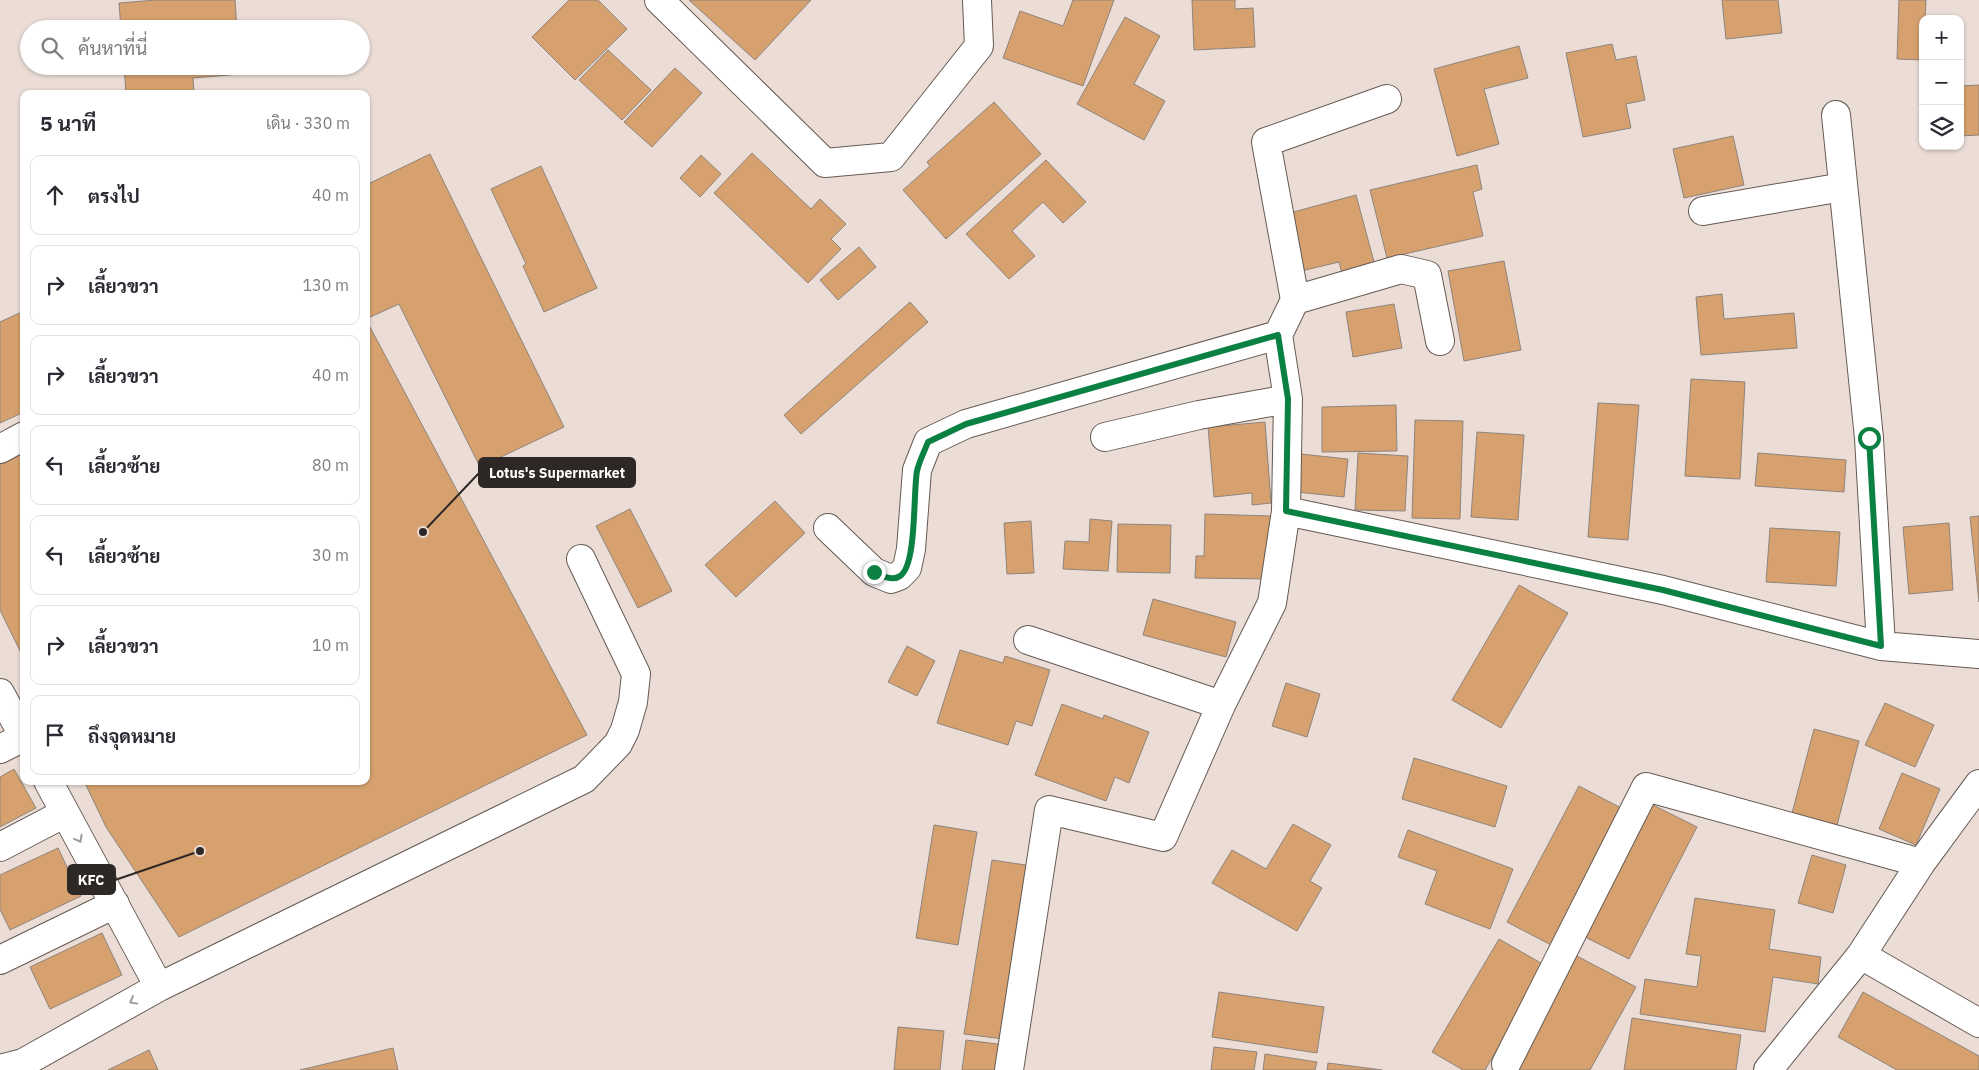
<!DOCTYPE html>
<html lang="th">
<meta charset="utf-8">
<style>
:root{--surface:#fff;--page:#f7f7f7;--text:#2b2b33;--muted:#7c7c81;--line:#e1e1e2}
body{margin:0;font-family:"IBM Plex Sans",Sarabun,sans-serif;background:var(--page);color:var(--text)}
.controls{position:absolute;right:15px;top:15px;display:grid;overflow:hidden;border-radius:10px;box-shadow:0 1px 4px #0004}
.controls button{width:45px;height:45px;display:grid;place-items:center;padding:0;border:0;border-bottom:1px solid var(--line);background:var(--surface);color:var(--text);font:25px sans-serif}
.stop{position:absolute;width:15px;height:15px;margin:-11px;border:4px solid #0b8043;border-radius:50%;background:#fff}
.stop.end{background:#0b8043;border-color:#fff;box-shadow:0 1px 5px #0008}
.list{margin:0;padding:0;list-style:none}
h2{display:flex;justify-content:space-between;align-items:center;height:65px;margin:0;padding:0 20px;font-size:21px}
h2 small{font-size:16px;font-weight:400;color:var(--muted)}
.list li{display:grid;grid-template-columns:32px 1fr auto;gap:15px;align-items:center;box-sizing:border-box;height:80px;margin:0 10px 10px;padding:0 10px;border:1px solid var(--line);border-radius:10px}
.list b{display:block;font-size:19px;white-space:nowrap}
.list em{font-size:16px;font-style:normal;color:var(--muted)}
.icon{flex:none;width:28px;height:28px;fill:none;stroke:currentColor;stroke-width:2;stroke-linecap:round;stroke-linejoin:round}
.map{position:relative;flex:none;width:1979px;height:1070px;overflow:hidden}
.search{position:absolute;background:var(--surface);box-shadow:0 1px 4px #0004;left:20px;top:20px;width:350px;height:55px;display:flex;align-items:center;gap:12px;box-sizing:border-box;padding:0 18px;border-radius:28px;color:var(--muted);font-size:19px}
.panel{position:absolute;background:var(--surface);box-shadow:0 1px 4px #0004;left:20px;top:90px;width:350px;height:695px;border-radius:10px}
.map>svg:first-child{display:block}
.building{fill:#d6a16f;stroke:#8e847b}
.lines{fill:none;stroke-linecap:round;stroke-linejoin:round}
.minor-casing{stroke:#655a53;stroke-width:30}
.minor{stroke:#fff;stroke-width:28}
.oneway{stroke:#a09e9d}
.route{stroke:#0b8043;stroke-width:6}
.leader{fill:none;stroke:#2d2825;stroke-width:2}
.callout-dot{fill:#2d2825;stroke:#ebddd6;stroke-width:2}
.callout{fill:#2d2825;stroke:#2d2825;stroke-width:2}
.callout-label{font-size:14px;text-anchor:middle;font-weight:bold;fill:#fff}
</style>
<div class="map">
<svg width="1979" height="1070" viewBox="0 0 1979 1070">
<rect width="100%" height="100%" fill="#ebddd6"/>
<!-- building -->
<path class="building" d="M156 0H235L237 29H121L119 3Z
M569 0H598L627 29 575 80 532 37Z
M689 0H811L755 60Z
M1073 0H1114L1083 86 1003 58 1020 11 1063 26Z
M1192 0H1235V9L1253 8 1255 47 1194 50Z
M1722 0H1778L1782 33 1726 39Z
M1899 0H1926L1925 19H1923V60L1897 59Z
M1125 17 1160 36 1134 84 1165 101 1144 140 1077 104Z
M1612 44 1616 60 1636 56 1645 100 1626 104 1631 128 1583 137 1566 53Z
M1519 46 1528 78 1484 89 1499 144 1457 156 1434 69Z
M608 50 651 90 622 120 579 80Z
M124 66H240L241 74 193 78 194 94H126Z
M675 68 702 93 652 147 624 122Z
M1979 85V135L1960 136V86Z
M994 102 1041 154 946 239 903 190 930 166 927 162Z
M1733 136 1744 185 1684 198 1673 149Z
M752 153 811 209 820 199 846 224 831 239 841 249 808 283 714 193Z
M430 154 564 427 480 467 399 304 366 319V185Z
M701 155 721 174 700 197 680 178Z
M1046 160 1086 202 1063 223 1043 202 1012 231 1035 256 1009 279 966 234Z
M1477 165 1482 189 1473 192 1483 236 1387 258 1370 190Z
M541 166 597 288 544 312 523 266 526 264 491 189Z
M1356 195 1377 273 1344 281 1339 262 1301 271 1286 214Z
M859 247 876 267 838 300 820 280Z
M1504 261 1521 350 1464 361 1448 271Z
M1722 294 1724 319 1794 313 1797 348 1701 355 1696 297Z
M910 302 928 322 801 434 784 415Z
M1394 304 1402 348 1353 357 1346 312Z
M24 311V412L0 423V322Z
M370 327 587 735 179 937 106 827 84 781H366V329Z
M1691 379 1745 382 1740 479 1685 476Z
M1598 403 1639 405 1628 540 1588 537Z
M1396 405 1397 451 1322 452V407Z
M1415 420 1463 421 1460 519 1412 518Z
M1265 422 1271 503 1252 505V493L1214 497 1208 427Z
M1477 432 1524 435 1518 520 1471 517Z
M24 439V659L0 610V452Z
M1358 453 1408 456 1405 511 1355 510Z
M1758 453 1846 460 1844 492 1755 486Z
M1301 454 1348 459 1344 497 1297 492Z
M775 501 805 533 736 597 705 565Z
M630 509 672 591 638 608 596 526Z
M1205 514 1271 516 1269 579 1195 578 1196 556H1204Z
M1979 516V602L1970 517Z
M1090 519 1112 521 1108 571 1063 569 1065 541 1089 542Z
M1031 521 1034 573 1007 574 1004 523Z
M1949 523 1953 590 1909 594 1903 527Z
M1118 524 1171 525 1170 573 1117 572Z
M1770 528 1840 532 1836 586 1766 582Z
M1519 585 1568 613 1501 728 1452 700Z
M1153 599 1236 622 1226 657 1143 635Z
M907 646 935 661 917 696 888 682Z
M960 650 1003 663 1005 656 1050 670 1032 726 1016 721 1008 745 937 723Z
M1286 683 1320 694 1307 737 1272 726Z
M1885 703 1934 725 1915 767 1865 745Z
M1062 704 1103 719 1104 715 1149 732 1129 783 1115 777 1106 801 1035 775Z
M1814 729 1859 741 1835 833 1790 821Z
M1414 758 1507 786 1495 827 1402 799Z
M14 769 36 808 0 827V777Z
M1902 773 1940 789 1916 845 1879 829Z
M1579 786 1625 810 1553 946 1507 922Z
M1651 804 1697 827 1629 959 1583 936Z
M1293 824 1331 845 1310 881 1322 888 1297 931 1212 883 1232 850 1266 869Z
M934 825 977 832 958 945 916 938Z
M1408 830 1513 869 1490 929 1425 904 1437 871 1398 857Z
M58 848 81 896 10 930 0 909V875Z
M1812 855 1846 865 1833 913 1798 903Z
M992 860 1032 866 1004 1039 964 1034Z
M1695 898 1775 910 1769 949 1821 957 1818 984 1773 977 1765 1032 1640 1014 1645 979 1697 987 1701 956 1686 954Z
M102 933 122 975 50 1009 30 967Z
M1499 939 1546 966 1485 1070H1463L1432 1052Z
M1575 955 1636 987 1590 1070H1511Z
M1219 992 1324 1007 1317 1053 1212 1037Z
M1863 992 1979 1056V1070H1897L1838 1037Z
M1632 1018 1741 1035 1736 1070H1624Z
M898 1027 944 1031 940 1070H894Z
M966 1040 1005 1045 1002 1070H962Z
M1214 1047 1257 1052 1254 1070H1211Z
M393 1048 398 1070H300Z
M149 1050 158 1070H108Z
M1265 1054 1317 1062 1315 1070H1263Z
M1328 1063 1382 1070H1327Z"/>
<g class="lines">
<defs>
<path id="minor" d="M659 0 825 163 891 157 979 46 977 0
M1836 115 1869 438 1881 646
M1703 211 1843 187
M1295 300 1401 269 1427 275 1440 341
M1105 437 1199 415 1288 399
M0 449 24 436
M1286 511 1663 590 1881 646 1979 654
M828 528 874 572 891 579 899 576 907 568 911 549 917 470 928 442 966 424 1278 335
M1028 640 1221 705
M0 693 24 737
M0 749 24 737
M0 847 65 813
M1861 955 1979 1023
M0 960 115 904
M159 987 584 779 618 744 625 730 633 702 636 674 581 559
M1506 1064 1646 787 1921 863
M0 1069 23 1063 159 987 48 781
M1009 1070 1049 810 1163 837 1221 705 1272 603 1286 511 1288 399 1278 335 1295 300 1266 142 1387 99
M1768 1070 1861 955 1921 863 1979 784"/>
</defs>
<!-- minor casing -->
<use href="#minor" class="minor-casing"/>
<!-- minor -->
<use href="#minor" class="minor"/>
</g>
<!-- one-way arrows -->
<defs><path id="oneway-chevron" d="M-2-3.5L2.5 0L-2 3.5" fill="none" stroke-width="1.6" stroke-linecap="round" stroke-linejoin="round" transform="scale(1.25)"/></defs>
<g class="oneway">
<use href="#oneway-chevron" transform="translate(79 839) rotate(61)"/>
<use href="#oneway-chevron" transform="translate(133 1001) rotate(151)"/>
</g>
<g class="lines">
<!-- route -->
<path class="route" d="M874 572C882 575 892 582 900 576 917 565 913 493 917 471 919 462 924 452 928 442L966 424 1278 335 1288 399 1286 511 1663 590 1881 646 1869 438"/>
</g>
<!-- callouts -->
<path class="leader" d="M423 532L479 473M200 851L115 880"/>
<g class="callout-dot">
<circle cx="423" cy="532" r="5"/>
<circle cx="200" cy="851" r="5"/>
</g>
<g class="callout">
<rect x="479" y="458" width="156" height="29" rx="5"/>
<rect x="68" y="865" width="47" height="29" rx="5"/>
</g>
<g class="callout-label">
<text x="557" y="478">Lotus's Supermarket</text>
<text x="91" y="885">KFC</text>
</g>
</svg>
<div class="controls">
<button>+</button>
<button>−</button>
<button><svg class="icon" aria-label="layers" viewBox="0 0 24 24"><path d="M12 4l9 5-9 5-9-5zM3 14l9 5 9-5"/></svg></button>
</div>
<div class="stop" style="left:1869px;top:438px"></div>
<div class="stop end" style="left:874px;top:572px"></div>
<div class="search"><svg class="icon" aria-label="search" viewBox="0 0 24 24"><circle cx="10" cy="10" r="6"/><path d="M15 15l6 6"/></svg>ค้นหาที่นี่</div>
<section class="panel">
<h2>5 นาที<small>เดิน · 330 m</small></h2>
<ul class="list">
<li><svg class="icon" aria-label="ahead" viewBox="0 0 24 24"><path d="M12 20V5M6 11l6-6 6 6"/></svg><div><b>ตรงไป</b></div><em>40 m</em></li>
<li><svg class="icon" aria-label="right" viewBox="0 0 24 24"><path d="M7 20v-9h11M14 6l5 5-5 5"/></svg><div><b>เลี้ยวขวา</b></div><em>130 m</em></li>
<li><svg class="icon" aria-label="right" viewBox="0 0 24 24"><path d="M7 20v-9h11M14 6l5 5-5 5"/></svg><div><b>เลี้ยวขวา</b></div><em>40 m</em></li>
<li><svg class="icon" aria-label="left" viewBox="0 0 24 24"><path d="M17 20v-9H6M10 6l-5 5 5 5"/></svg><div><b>เลี้ยวซ้าย</b></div><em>80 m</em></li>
<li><svg class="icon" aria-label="left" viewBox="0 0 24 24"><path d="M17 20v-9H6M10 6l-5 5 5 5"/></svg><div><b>เลี้ยวซ้าย</b></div><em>30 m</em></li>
<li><svg class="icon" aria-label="right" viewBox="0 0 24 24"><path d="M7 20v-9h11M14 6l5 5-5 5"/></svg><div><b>เลี้ยวขวา</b></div><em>10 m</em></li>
<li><svg class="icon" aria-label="arrive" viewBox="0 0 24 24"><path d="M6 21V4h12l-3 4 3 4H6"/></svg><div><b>ถึงจุดหมาย</b></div></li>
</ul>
</section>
</div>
